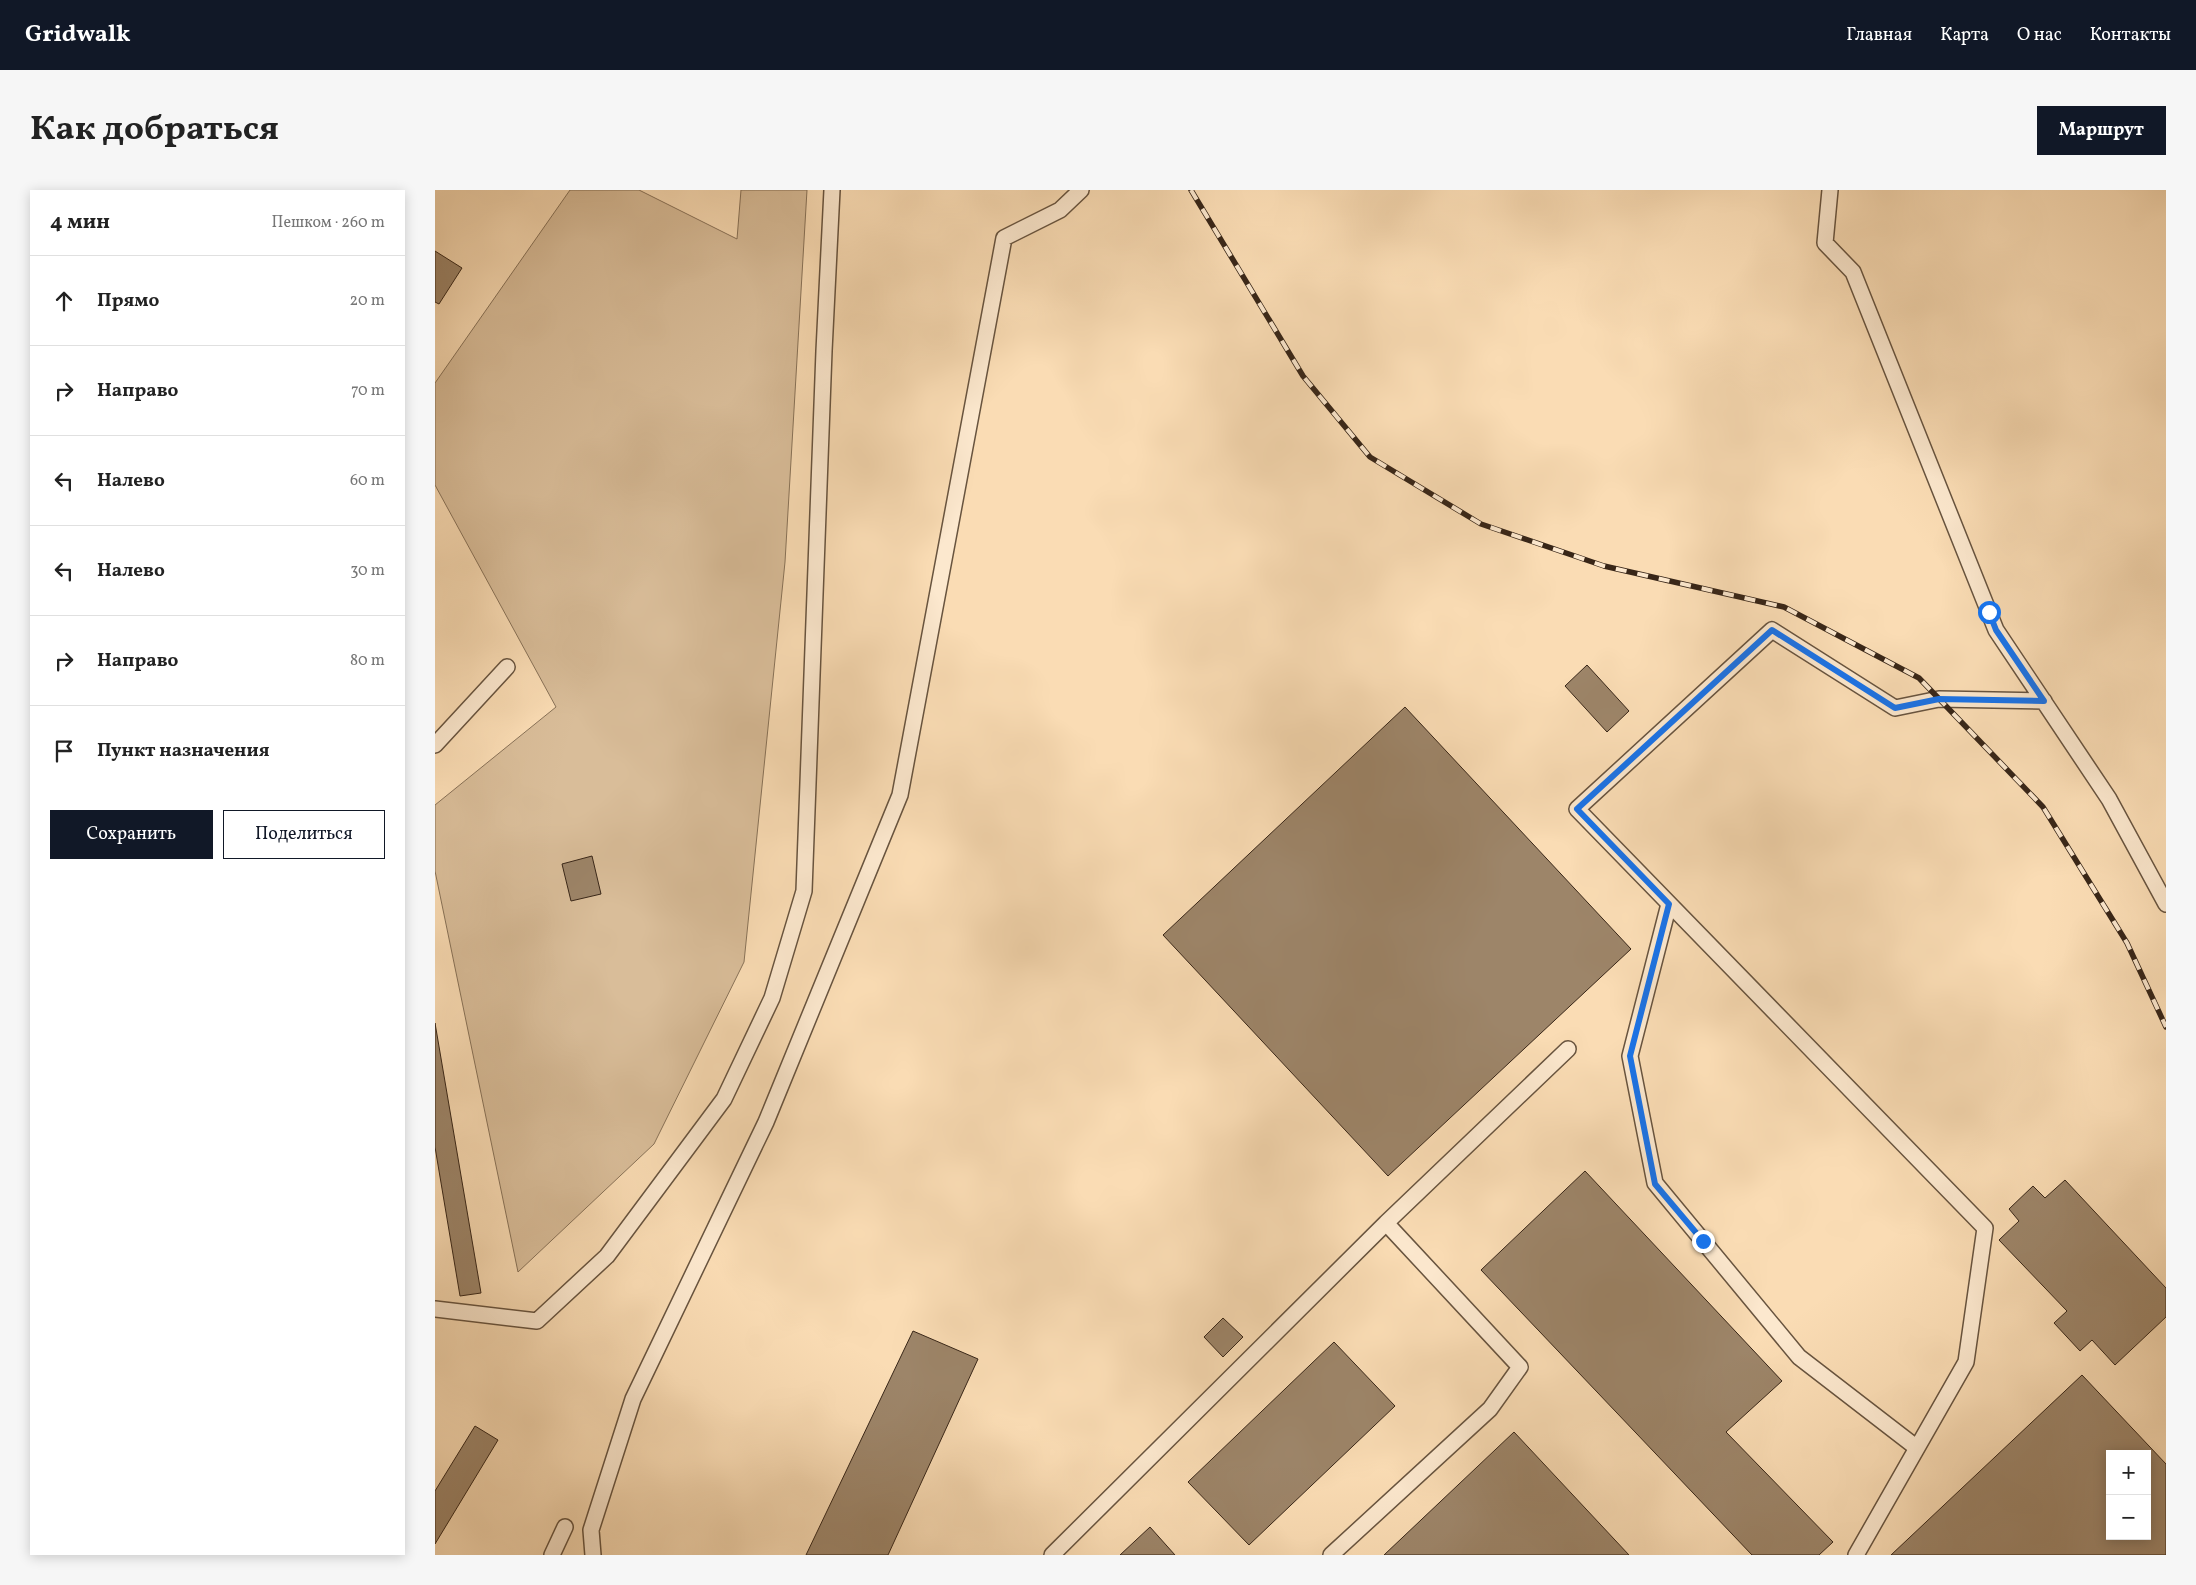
<!DOCTYPE html>
<html lang="ru">
<meta charset="utf-8">
<style>
:root{--surface:#fff;--page:#f6f6f6;--text:#222;--muted:#767676;--line:#e0e0e0;--accent:#111827}
body{margin:0;font-family:Vollkorn,serif;background:var(--page);color:var(--text)}
.controls{position:absolute;right:15px;bottom:15px;display:grid;overflow:hidden;border-radius:0px;box-shadow:0 2px 12px #0003}
.controls button{width:45px;height:45px;display:grid;place-items:center;padding:0;border:0;border-bottom:1px solid var(--line);background:var(--surface);color:var(--text);font:25px sans-serif}
.stop{position:absolute;width:15px;height:15px;margin:-11px;border:4px solid #1a73e8;border-radius:50%;background:#fff}
.stop.end{background:#1a73e8;border-color:#fff;box-shadow:0 1px 5px #0008}
.list{margin:0;padding:0;list-style:none}
h2{display:flex;justify-content:space-between;align-items:center;height:65px;margin:0;padding:0 20px;font-size:21px}
h2 small{font-size:16px;font-weight:400;color:var(--muted)}
.list li{display:grid;grid-template-columns:32px 1fr auto;gap:15px;align-items:center;box-sizing:border-box;height:90px;padding:0 20px;border-top:1px solid var(--line)}
.list b{display:block;font-size:19px;white-space:nowrap}
.list em{font-size:16px;font-style:normal;color:var(--muted)}
.actions{display:flex;gap:10px;padding:15px 20px}
.actions a{flex:1;padding:11px 0;border:1px solid var(--accent);border-radius:0px;text-align:center;font-size:18px;color:var(--accent)}
.actions .main{background:var(--accent);color:#fff}
.icon{flex:none;width:28px;height:28px;fill:none;stroke:currentColor;stroke-width:2;stroke-linecap:round;stroke-linejoin:round}
.map{position:relative;flex:none;width:1731px;height:1365px;overflow:hidden;border-radius:0px}
header{display:flex;align-items:center;gap:30px;box-sizing:border-box;height:70px;padding:0 25px;background:var(--accent);color:#fff}
header strong{font-size:24px}
nav{display:flex;gap:28px;margin-inline-start:auto;font-size:18px}
.intro{display:flex;align-items:center;justify-content:space-between;box-sizing:border-box;height:120px;padding:0 30px}
h1{margin:0;font-size:35px}
.button{padding:12px 22px;border-radius:0px;background:var(--accent);color:#fff;font-size:18px;font-weight:700}
main{display:flex;gap:30px;padding:0 30px}
aside{flex:1;background:var(--surface);border-radius:0px;box-shadow:0 2px 12px #0003}
.map>svg:first-child{display:block}
.green{fill:#d9bd99;stroke:#887258}
.building{fill:#9d8569;stroke:#382618;fill-rule:evenodd}
.lines{fill:none;stroke-linecap:round;stroke-linejoin:round}
.lane-casing{stroke:#68543f;stroke-width:18}
.lane{stroke:#fce8ce;stroke-width:15}
.rail-casing{stroke:#382618;stroke-width:5.5}
.rail{stroke:#fce8ce;stroke-width:4;stroke-dasharray:11;stroke-linecap:butt}
.route{stroke:#1a73e8;stroke-width:6}
</style>
<header>
<strong>Gridwalk</strong>
<nav><a>Главная</a><a>Карта</a><a>О нас</a><a>Контакты</a></nav>
</header>
<div class="intro"><h1>Как добраться</h1><a class="button">Маршрут</a></div>
<main>
<aside>
<h2>4 мин<small>Пешком · 260 m</small></h2>
<ul class="list">
<li><svg class="icon" aria-label="ahead" viewBox="0 0 24 24"><path d="M12 20V5M6 11l6-6 6 6"/></svg><div><b>Прямо</b></div><em>20 m</em></li>
<li><svg class="icon" aria-label="right" viewBox="0 0 24 24"><path d="M7 20v-9h11M14 6l5 5-5 5"/></svg><div><b>Направо</b></div><em>70 m</em></li>
<li><svg class="icon" aria-label="left" viewBox="0 0 24 24"><path d="M17 20v-9H6M10 6l-5 5 5 5"/></svg><div><b>Налево</b></div><em>60 m</em></li>
<li><svg class="icon" aria-label="left" viewBox="0 0 24 24"><path d="M17 20v-9H6M10 6l-5 5 5 5"/></svg><div><b>Налево</b></div><em>30 m</em></li>
<li><svg class="icon" aria-label="right" viewBox="0 0 24 24"><path d="M7 20v-9h11M14 6l5 5-5 5"/></svg><div><b>Направо</b></div><em>80 m</em></li>
<li><svg class="icon" aria-label="arrive" viewBox="0 0 24 24"><path d="M6 21V4h12l-3 4 3 4H6"/></svg><div><b>Пункт назначения</b></div></li>
</ul>
<div class="actions"><a class="main">Сохранить</a><a>Поделиться</a></div>
</aside>
<div class="map">
<svg width="1731" height="1365" viewBox="0 0 1731 1365">
<rect width="100%" height="100%" fill="#fadcb4"/>
<filter id="stains"><feTurbulence type="fractalNoise" baseFrequency=".004" numOctaves="4"/><feColorMatrix values="0 0 0 0 .2 0 0 0 0 .09 0 0 0 0 .02 0 0 0 .5 -.17"/></filter>
<radialGradient id="worn" r=".72"><stop offset=".6" stop-color="#630" stop-opacity="0"/><stop offset="1" stop-color="#630" stop-opacity=".3"/></radialGradient>
<!-- green -->
<path class="green" d="M135 0H204L302 49 306 0H372L350 372 309 772 219 954 83 1082 0 681V615L121 517 0 295V193Z"/>
<!-- building -->
<path class="building" d="M0 61 27 78 4 114 0 112Z
M1152 475 1194 521 1172 542 1130 496Z
M970 517 1196 759 953 986 728 745Z
M157 666 166 704 136 711 127 674Z
M0 833 46 1103 25 1106 0 957Z
M1150 981 1347 1191 1291 1242 1398 1352 1384 1365H1317L1046 1080Z
M1630 990 1731 1098V1127L1680 1175 1657 1150 1645 1161 1619 1133 1632 1121 1564 1050 1584 1031 1574 1019 1598 996 1610 1008Z
M788 1128 808 1147 788 1167 769 1147Z
M478 1141 543 1169 453 1365H371Z
M899 1152 960 1216 814 1355 753 1292Z
M1647 1185 1731 1274V1365H1456ZM1675 1264H1712V1346H1675Z
M40 1236 63 1250 0 1354V1301Z
M1079 1242 1194 1365H949Z
M715 1337 740 1365H685Z"/>
<g class="lines">
<defs>
<path id="lane" d="M1395 0 1390 53 1418 82 1561 440 1674 609 1731 714
M0 555 72 477
M1234 714 1195 866 1220 993 1364 1167 1482 1258
M951 1033 1133 859
M0 1119 102 1131 172 1066 289 909 337 808 369 701 389 161 397 0
M117 1365 130 1337
M158 1365 156 1340 198 1209 331 932 465 605 569 48 625 20 646 0
M617 1365 951 1033 1085 1177 1055 1219 896 1365
M1421 1365 1531 1172 1550 1038 1142 619 1337 440 1460 518 1504 509 1609 511"/>
</defs>
<!-- lane casing -->
<use href="#lane" class="lane-casing"/>
<!-- lane -->
<use href="#lane" class="lane"/>
<defs>
<path id="rail" d="M756 0 868 186 935 267 1046 334 1169 376 1349 417 1484 488 1608 617 1692 753 1731 837"/>
</defs>
<!-- rail casing -->
<use href="#rail" class="rail-casing"/>
<!-- rail -->
<use href="#rail" class="rail"/>
</g>
<g class="lines">
<!-- route -->
<path class="route" d="M1268 1051 1220 994 1195 866 1234 714 1142 619 1337 440 1460 518 1504 509 1609 511 1561 440 1554 422"/>
</g>
<rect width="100%" height="100%" filter="url(#stains)"/>
<rect width="100%" height="100%" fill="url(#worn)"/>
</svg>
<div class="controls">
<button>+</button>
<button>−</button>
</div>
<div class="stop" style="left:1554px;top:422px"></div>
<div class="stop end" style="left:1268px;top:1051px"></div>
</div>
</main>
